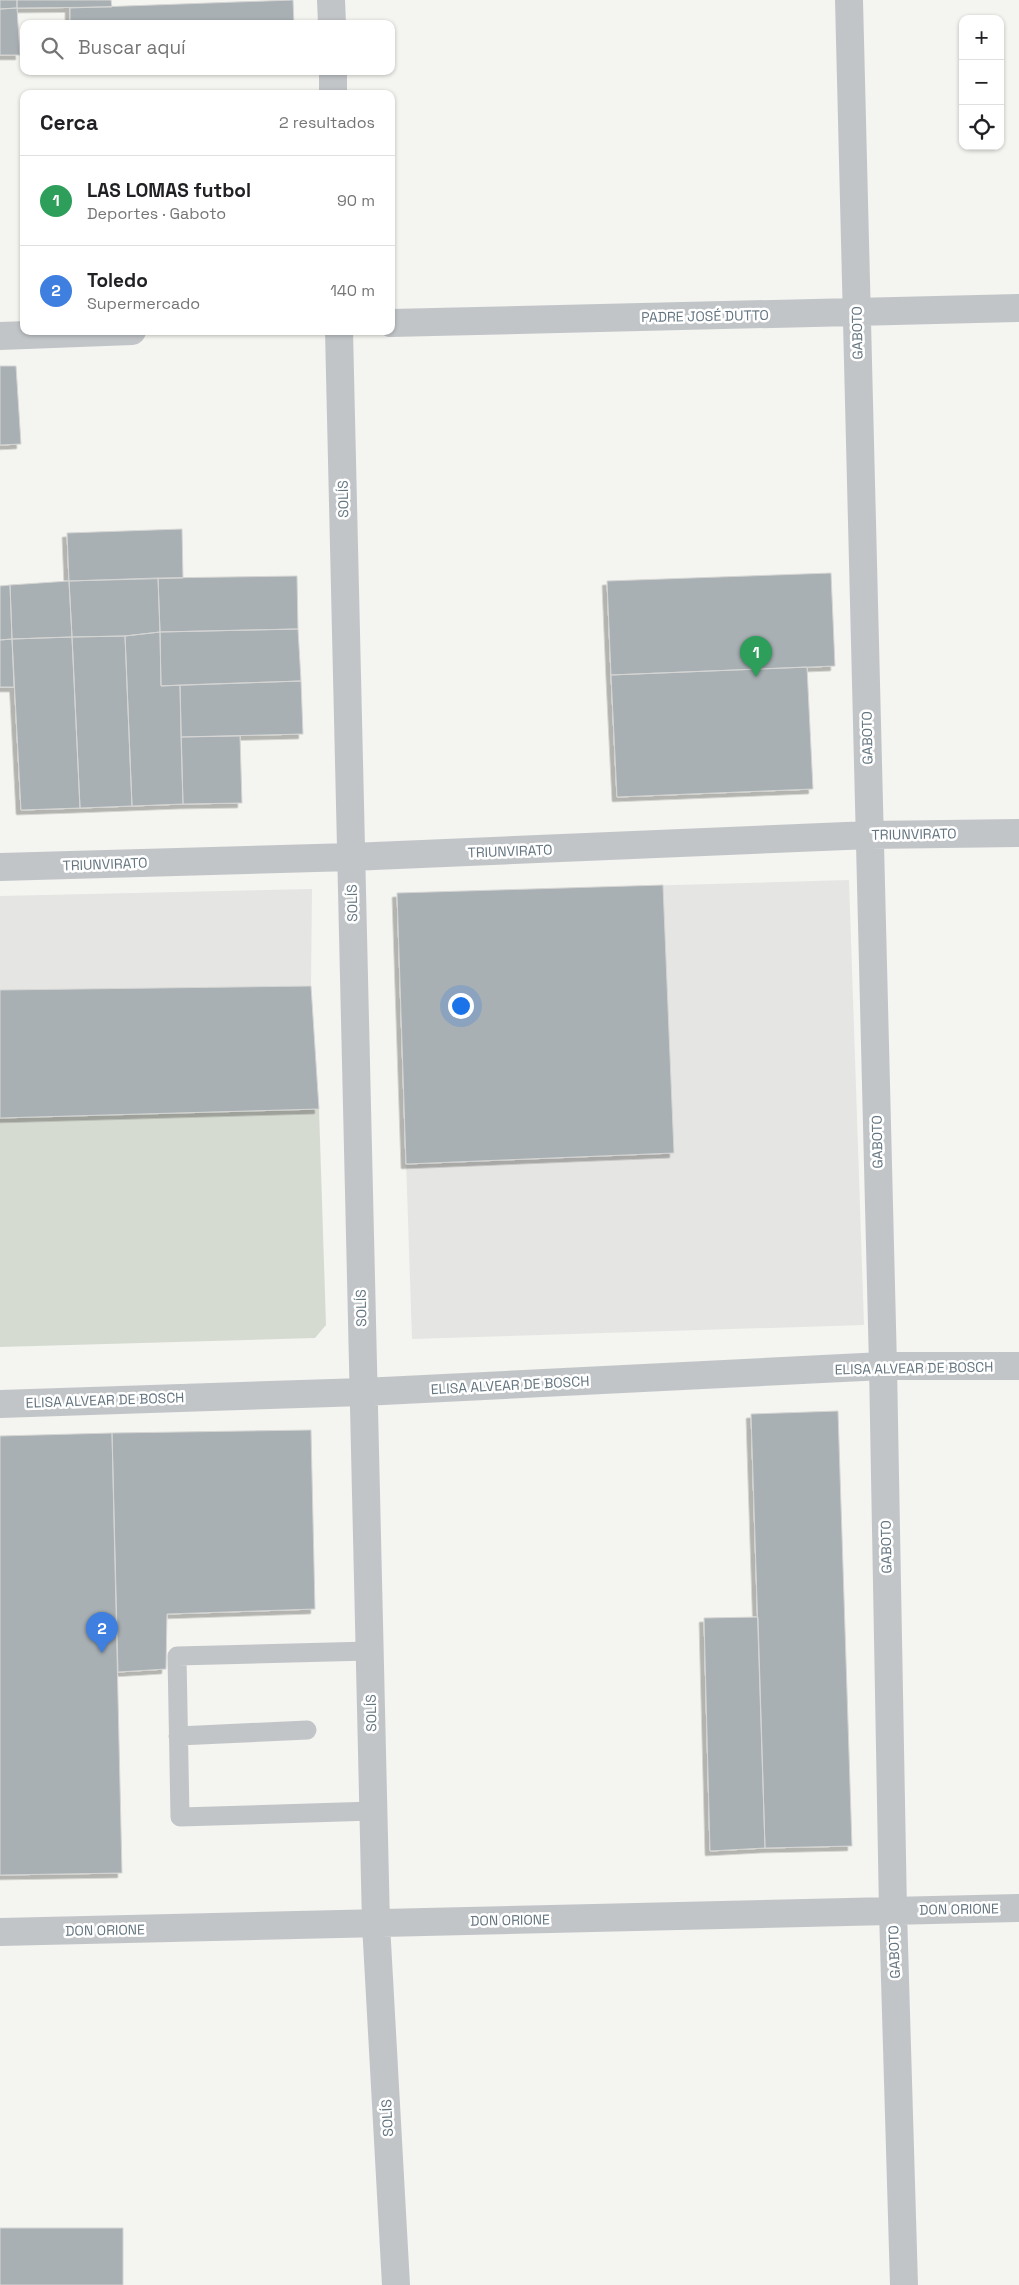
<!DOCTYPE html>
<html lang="es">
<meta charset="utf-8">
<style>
:root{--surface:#fff;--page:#f6f6f6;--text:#202124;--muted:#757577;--line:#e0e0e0;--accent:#ea580c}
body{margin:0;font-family:"Space Grotesk",sans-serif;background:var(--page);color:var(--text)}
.controls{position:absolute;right:15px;top:15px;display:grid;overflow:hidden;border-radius:10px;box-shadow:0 1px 4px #0004}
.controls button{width:45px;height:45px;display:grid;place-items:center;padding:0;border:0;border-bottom:1px solid var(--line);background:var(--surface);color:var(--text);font:25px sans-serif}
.you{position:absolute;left:460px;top:1005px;width:18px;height:18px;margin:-12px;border:4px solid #fff;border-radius:50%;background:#1a73e8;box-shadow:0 0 0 8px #1a73e833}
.badge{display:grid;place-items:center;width:32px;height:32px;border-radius:50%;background:var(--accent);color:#fff;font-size:16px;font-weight:700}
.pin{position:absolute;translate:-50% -41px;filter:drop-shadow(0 1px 2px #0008)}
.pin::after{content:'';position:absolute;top:26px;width:18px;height:15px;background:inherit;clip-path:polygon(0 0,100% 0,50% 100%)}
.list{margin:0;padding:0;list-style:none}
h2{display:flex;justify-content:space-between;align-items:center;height:65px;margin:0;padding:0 20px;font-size:21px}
h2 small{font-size:16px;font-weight:400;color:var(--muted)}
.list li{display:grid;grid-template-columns:32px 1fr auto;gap:15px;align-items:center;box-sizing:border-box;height:90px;padding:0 20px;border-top:1px solid var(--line)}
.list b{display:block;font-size:19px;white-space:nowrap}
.list p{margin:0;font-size:16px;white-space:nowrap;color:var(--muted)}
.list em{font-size:16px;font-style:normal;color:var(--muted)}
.icon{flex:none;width:28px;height:28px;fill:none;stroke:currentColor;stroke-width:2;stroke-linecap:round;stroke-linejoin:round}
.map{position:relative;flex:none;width:1019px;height:2285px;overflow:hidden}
.search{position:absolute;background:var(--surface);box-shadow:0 1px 4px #0004;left:20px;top:20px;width:375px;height:55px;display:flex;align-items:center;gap:12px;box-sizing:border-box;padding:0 18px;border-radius:10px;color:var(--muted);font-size:19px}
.panel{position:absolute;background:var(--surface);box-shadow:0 1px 4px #0004;left:20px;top:90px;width:375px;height:245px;border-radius:10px}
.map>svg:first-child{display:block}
.built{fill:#e5e5e4}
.green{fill:#d6dbd1}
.building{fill:#a8b0b4;stroke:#d5d5d3;filter:url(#shadow)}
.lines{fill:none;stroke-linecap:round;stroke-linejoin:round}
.lane{stroke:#c2c5c8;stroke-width:19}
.street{stroke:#c2c5c8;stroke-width:28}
.labels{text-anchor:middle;stroke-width:5;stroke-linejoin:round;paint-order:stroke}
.street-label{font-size:14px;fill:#647580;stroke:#fff}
</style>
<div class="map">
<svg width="1019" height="2285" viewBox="0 0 1019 2285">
<defs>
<filter id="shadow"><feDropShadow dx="-4.5" dy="4.5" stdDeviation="0" flood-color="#0004"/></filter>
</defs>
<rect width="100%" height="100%" fill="#f4f4f0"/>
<!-- built -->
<path class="built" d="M849 880 864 1325 412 1339 397 893Z
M312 889 311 986 0 990V896Z"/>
<!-- green -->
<path class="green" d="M319 1109 326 1325 315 1338 0 1347V1118Z"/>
<!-- building -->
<path class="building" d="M0 0H17V8L0 9Z
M17 0H111L112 7 17 8Z
M293 0 294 24H70V8Z
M17 8 20 55H0V9Z
M0 366H16L21 444 0 445Z
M182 529 183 578 69 581 67 533Z
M831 573 835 666 611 675 607 581Z
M297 576 298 629 160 632 158 578Z
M158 578 160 632 125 636 72 637 69 581Z
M69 581 72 637 12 639 10 585Z
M10 585 12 639 0 640V586Z
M298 629 301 681 161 686 160 632Z
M160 632 161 686 180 685 183 804 132 806 125 636Z
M125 636 132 806 80 808 72 637Z
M72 637 80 808 21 810 12 639Z
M12 639 14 687H0V640Z
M807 667 813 789 617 797 611 675Z
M301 681 303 734 181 737 180 685Z
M240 736 242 803 183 804 181 737Z
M663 885 674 1153 406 1164 397 893Z
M311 986 319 1109 0 1118V990Z
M838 1411 852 1846 765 1848 751 1414Z
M311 1430 315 1609 167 1614 166 1669 118 1672 112 1433Z
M112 1433 122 1873 0 1875V1436Z
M758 1617 765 1848 710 1851 704 1618Z
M0 2228H123V2285H0Z"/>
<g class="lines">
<!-- lane -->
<path class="lane" d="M369 1651 177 1656 180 1817 373 1811
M178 1736 307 1730"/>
<!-- street -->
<path class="street" d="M331 0 332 24
M849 0 883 1366 893 1911 904 2285
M333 71V94
M391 323 1019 308
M339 331 376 1924 396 2285
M0 336 132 331
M0 867 351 857 870 835 1019 833
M0 1404 363 1392 883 1366H1019
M0 1932 1019 1908"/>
</g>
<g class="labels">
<!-- street labels -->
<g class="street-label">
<text transform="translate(705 316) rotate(-1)" y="5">PADRE JOSÉ DUTTO</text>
<text transform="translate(857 333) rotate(-91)" y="5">GABOTO</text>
<text transform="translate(343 499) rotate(-91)" y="5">SOLÍS</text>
<text transform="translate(867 738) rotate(-91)" y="5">GABOTO</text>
<text transform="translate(914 834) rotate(-1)" y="5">TRIUNVIRATO</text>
<text transform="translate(510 851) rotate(-2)" y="5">TRIUNVIRATO</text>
<text transform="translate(105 864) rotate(-2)" y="5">TRIUNVIRATO</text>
<text transform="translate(352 903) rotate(-91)" y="5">SOLÍS</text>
<text transform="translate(877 1142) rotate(-91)" y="5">GABOTO</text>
<text transform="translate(361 1308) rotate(-91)" y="5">SOLÍS</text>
<text transform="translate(914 1368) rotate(-1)" y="5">ELISA ALVEAR DE BOSCH</text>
<text transform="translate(510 1385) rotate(-3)" y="5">ELISA ALVEAR DE BOSCH</text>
<text transform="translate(105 1400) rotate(-2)" y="5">ELISA ALVEAR DE BOSCH</text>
<text transform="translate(886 1547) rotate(-91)" y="5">GABOTO</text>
<text transform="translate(371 1713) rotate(-91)" y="5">SOLÍS</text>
<text transform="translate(959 1909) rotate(-1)" y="5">DON ORIONE</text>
<text transform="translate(510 1920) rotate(-1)" y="5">DON ORIONE</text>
<text transform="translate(105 1930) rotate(-1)" y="5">DON ORIONE</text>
<text transform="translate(894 1952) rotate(-92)" y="5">GABOTO</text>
<text transform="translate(387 2118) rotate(-93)" y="5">SOLÍS</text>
</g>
</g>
</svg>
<div class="controls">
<button>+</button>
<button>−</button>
<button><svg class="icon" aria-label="locate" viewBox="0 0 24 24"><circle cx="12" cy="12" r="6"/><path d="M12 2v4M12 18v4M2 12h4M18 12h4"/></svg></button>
</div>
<div class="you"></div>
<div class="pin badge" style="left:756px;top:677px;background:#2e9e5b">1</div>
<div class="pin badge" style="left:102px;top:1653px;background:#3f7fe0">2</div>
<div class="search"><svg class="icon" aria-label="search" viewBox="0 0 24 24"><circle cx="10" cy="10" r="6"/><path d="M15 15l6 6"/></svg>Buscar aquí</div>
<section class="panel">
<h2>Cerca<small>2 resultados</small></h2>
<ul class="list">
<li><span class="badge" style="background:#2e9e5b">1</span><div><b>LAS LOMAS futbol</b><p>Deportes · Gaboto</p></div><em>90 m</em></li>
<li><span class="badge" style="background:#3f7fe0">2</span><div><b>Toledo</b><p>Supermercado</p></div><em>140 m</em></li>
</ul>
</section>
</div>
